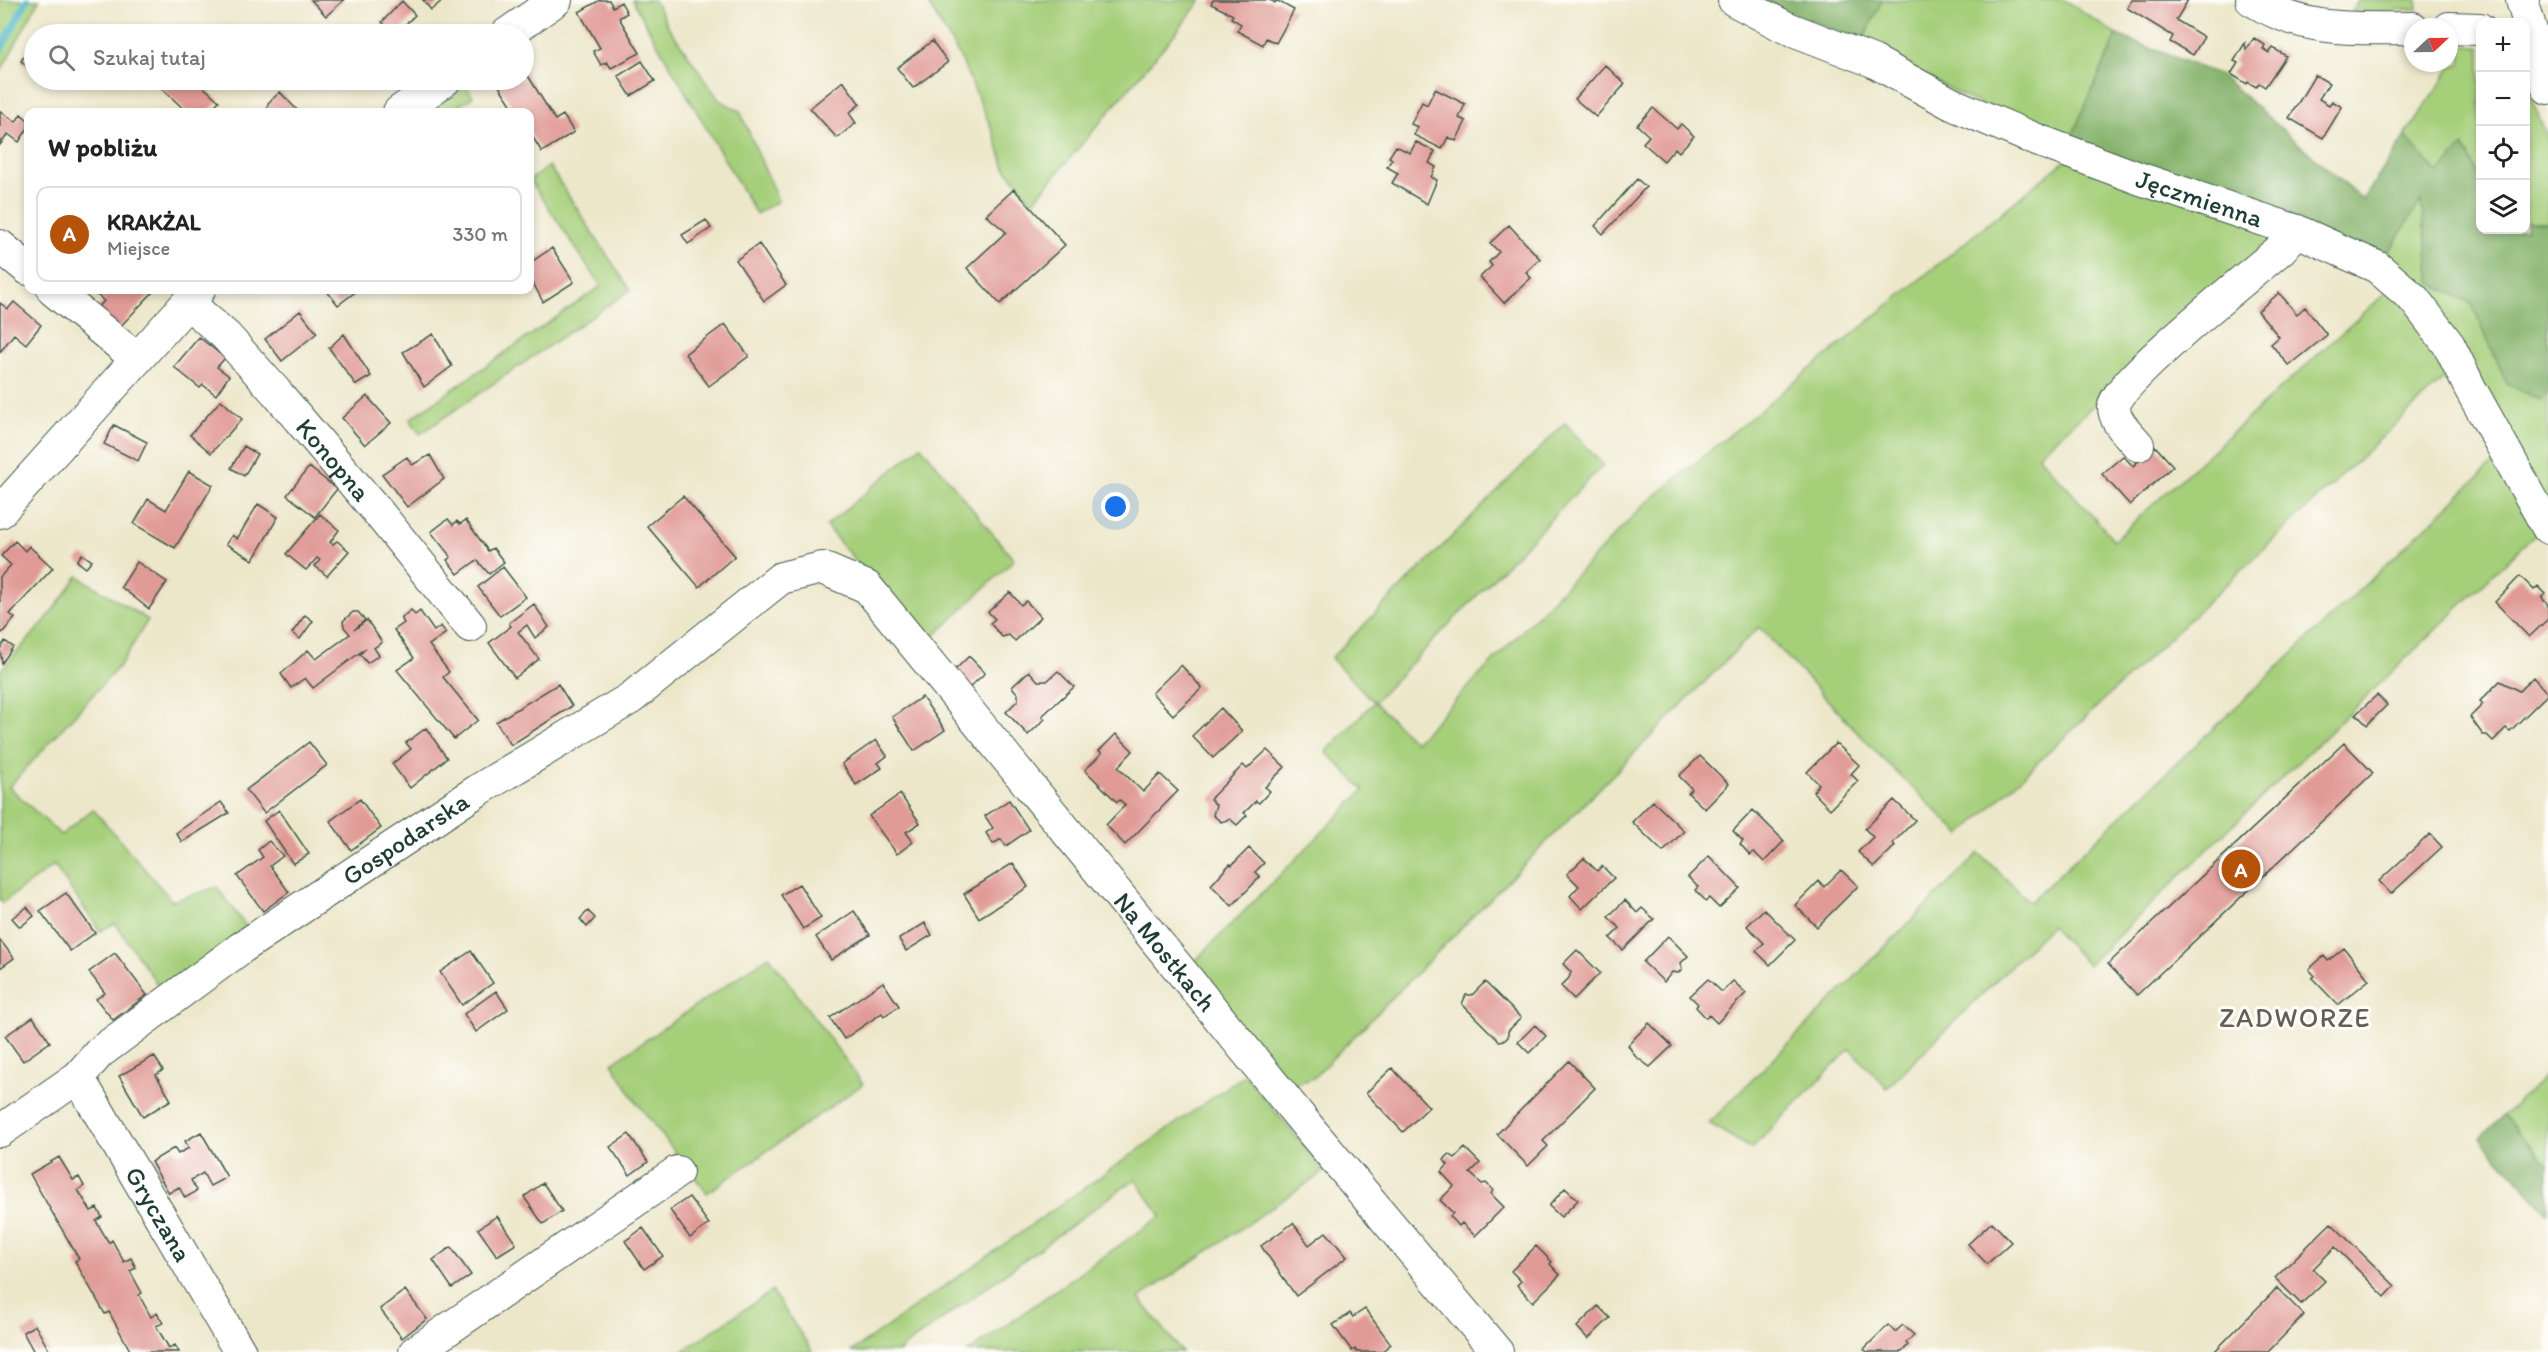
<!DOCTYPE html>
<html lang="pl">
<meta charset="utf-8">
<style>
:root{--surface:#fff;--page:#f6f6f6;--text:#222;--muted:#767676;--line:#e0e0e0;--accent:#b45309}
body{margin:0;font-family:Itim,sans-serif;background:var(--page);color:var(--text)}
.controls{position:absolute;right:18px;top:18px;display:grid;overflow:hidden;border-radius:12px;box-shadow:0 3px 9px #0003}
.controls button{width:54px;height:54px;display:grid;place-items:center;padding:0;border:0;border-bottom:2px solid var(--line);background:var(--surface);color:var(--text);font:30px sans-serif}
.compass{position:absolute;left:2404px;top:18px;width:54px;height:54px;border-radius:50%;background:var(--surface);box-shadow:0 3px 9px #0003;rotate:68deg}
.you{position:absolute;left:1116px;top:507px;width:21px;height:21px;margin:-15px;border:4px solid #fff;border-radius:50%;background:#1a73e8;box-shadow:0 0 0 9px #1a73e833}
.badge{display:grid;place-items:center;width:39px;height:39px;border-radius:50%;background:var(--accent);color:#fff;font-size:20px;font-weight:700}
.pin{position:absolute;translate:-50% -50%;border:3px solid #fff;box-shadow:0 2px 6px #0006}
.list{margin:0;padding:0;list-style:none}
h2{display:flex;justify-content:space-between;align-items:center;height:78px;margin:0;padding:0 24px;font-size:26px}
h2 small{font-size:20px;font-weight:400;color:var(--muted)}
.list li{display:grid;grid-template-columns:39px 1fr auto;gap:18px;align-items:center;box-sizing:border-box;height:96px;margin:0 12px 12px;padding:0 12px;border:2px solid var(--line);border-radius:12px}
.list b{display:block;font-size:22px;white-space:nowrap}
.list p{margin:0;font-size:20px;white-space:nowrap;color:var(--muted)}
.list em{font-size:20px;font-style:normal;color:var(--muted)}
.icon{flex:none;width:33px;height:33px;fill:none;stroke:currentColor;stroke-width:2;stroke-linecap:round;stroke-linejoin:round}
.map{position:relative;flex:none;width:2548px;height:1352px;overflow:hidden}
.search{position:absolute;background:var(--surface);box-shadow:0 3px 9px #0003;left:24px;top:24px;width:510px;height:66px;display:flex;align-items:center;gap:15px;box-sizing:border-box;padding:0 21px;border-radius:33px;color:var(--muted);font-size:22px}
.panel{position:absolute;background:var(--surface);box-shadow:0 3px 9px #0003;left:24px;top:108px;width:510px;height:186px;border-radius:12px}
.map>svg:first-child{display:block}
.green{fill:#a6cf7a;stroke:#628657;stroke-width:1.5}
.forest{fill:#84b26a;stroke:#52784f;stroke-width:1.5}
.lines{fill:none;stroke-linecap:round;stroke-linejoin:round}
.stream{stroke:#4db7ca;stroke-width:7}
.building{fill:#e19b97}
.minor-casing{stroke:#3e564a;stroke-width:34}
.minor{stroke:#fff;stroke-width:32}
.labels{text-anchor:middle;stroke-width:6;stroke-linejoin:round;paint-order:stroke}
.street-label{font-size:26px;fill:#1f3d34;stroke:#fdfcf7}
.neighbourhood-label{font-size:27px;letter-spacing:1.5px;fill:#635e57;stroke:#fdfcf7}
</style>
<div class="map">
<svg width="2548" height="1352" viewBox="0 0 2548 1352">
<rect width="100%" height="100%" fill="#fdfcf7"/>
<filter id="ink" filterUnits="userSpaceOnUse"><feTurbulence type="fractalNoise" baseFrequency=".0167" numOctaves="2"/><feDisplacementMap in="SourceGraphic" scale="12" xChannelSelector="R" yChannelSelector="G"/><feConvolveMatrix kernelMatrix="1 2 1 2 8 2 1 2 1" color-interpolation-filters="sRGB"/></filter>
<filter id="wash" filterUnits="userSpaceOnUse"><feTurbulence type="fractalNoise" baseFrequency=".008" numOctaves="4" result="noise"/><feDisplacementMap in="SourceGraphic" scale="24" xChannelSelector="R" yChannelSelector="G"/><feGaussianBlur stdDeviation="1.35" result="paint"/><feColorMatrix in="noise" values="0 0 0 0 0 0 0 0 0 0 0 0 0 0 0 0 0 1.4 0 .05"/><feComposite in="paint" operator="in"/></filter>
<g filter="url(#wash)">
<rect width="100%" height="100%" fill="#ede7ca"/>
<!-- green -->
<path class="green" d="M0 0H39L0 73Z
M632 0H654L668 26 719 100 740 111 778 201 756 214Z
M926 0H1201L1178 30 1033 202 1005 168 995 136 960 57Z
M1882 0H2065L2117 35 2070 140 1964 97 1863 41Z
M2359 0H2417L2418 9 2352 12Z
M2462 46 2480 47V177L2464 146 2438 174 2405 136 2450 69 2461 64Z
M465 83 473 97 448 112H424Z
M2526 85 2548 139V222H2526Z
M2067 159 2286 233 2038 455 2114 540 2391 288 2452 371 1961 835 1880 756 1759 627 1313 1078 1292 1085 1185 971 1364 790 1326 752 1374 702 1331 658 1565 423 1603 465 1374 702 1415 742 1644 505Z
M549 166 630 290 420 434 410 419 601 286 530 180Z
M2421 200 2431 282 2472 304 2507 384 2541 400 2548 392V518L2382 262Z
M921 446 1014 560 926 644 826 526Z
M2502 455 2539 530 2088 965 2051 926 1887 1088 1850 1049 1751 1149 1709 1123 1979 853 2030 902Z
M78 576 148 620 121 664 9 787 61 835 93 809 172 901 217 887 251 933 166 997 115 923 100 931 54 865 2 903 0 900V671L45 621Z
M769 956 863 1084 707 1193 634 1099 612 1063Z
M2548 1073V1164L2503 1116Z
M1245 1075 1325 1171 1139 1298 1182 1352H968L1161 1216 1135 1179 900 1350 901 1352H851Z
M772 1291 813 1352H681Z"/>
<!-- forest -->
<path class="forest" d="M1757 0H1882L1863 41Z
M2117 35 2220 75 2363 200 2405 136 2438 173 2464 146 2480 177V230H2526V222H2548V392L2541 400 2507 384 2472 304 2431 283 2421 201 2382 262 2070 140Z
M2503 1116 2548 1164V1213L2480 1138Z"/>
<g class="lines">
<!-- stream -->
<path class="stream" d="M0 51 27 0"/>
</g>
<g id="blocks">
<!-- building -->
<path class="building" d="M311 0H344L326 16Z
M423 0H443L431 10Z
M600 0H609L613 7 621 2 627 13 619 18 640 53 611 68 607 62 601 65 593 51 600 48 579 12Z
M1213 0H1270L1275 3 1276 0 1294 10 1276 43 1266 38 1263 45 1237 31 1241 24 1231 18 1233 15 1211 4Z
M2132 0H2188L2176 20 2204 37 2193 55 2170 42 2173 36 2127 8Z
M402 1 415 15 403 27 409 34H393L382 22Z
M2254 38 2265 45 2263 49 2269 53 2273 48 2286 56 2265 87 2259 83 2256 87 2248 82 2247 84 2231 74 2238 63 2234 61 2245 43 2246 50Z
M34 40V70L21 61Z
M932 41 948 62 913 88 897 68Z
M642 61 655 81 631 96 618 76Z
M1605 65 1625 84 1596 117 1575 99Z
M524 69 555 120 563 115 574 132 542 152 530 133V112H516L495 80H524Z
M2315 75 2329 83 2319 99 2329 105 2332 101 2342 107 2323 138 2289 118Z
M161 80H196L219 101 208 112H187L157 84Z
M843 81 860 104 849 113 856 123 837 138 810 108Z
M1435 89 1465 104 1459 118 1466 121 1456 141 1448 137 1442 149 1414 135 1418 127 1411 124 1422 102 1427 105Z
M280 92 299 112H267L268 103Z
M1653 108 1677 129 1681 124 1694 136 1679 152 1675 148 1664 161 1643 143 1649 136 1637 125Z
M0 111 16 122 21 114 28 120V128L19 142 8 134 0 145Z
M1416 142 1435 151 1429 163 1436 167 1431 177 1437 180 1427 204 1392 183 1398 173 1387 167 1392 159 1389 157 1396 146 1410 153Z
M1637 179 1646 187 1603 234 1595 226Z
M1014 189 1065 245 1000 304 967 268 1006 232 986 215Z
M706 220 711 228 688 244 682 235Z
M1509 225 1540 259 1526 272 1531 278 1504 303 1480 277 1492 266 1489 262 1499 252 1490 243Z
M759 244 786 285 764 301 736 260Z
M552 248 574 282 543 302 530 277V263Z
M102 290H155L115 332 93 313 104 301 97 295Z
M326 290H358L338 305Z
M2279 293 2297 314 2305 307 2327 335 2289 366 2271 344 2279 337 2258 311Z
M14 302 41 325 26 344 14 334 0 352V303L8 309Z
M300 311 317 333 282 361 265 339Z
M725 324 749 356 709 386 685 354Z
M344 334 371 376 356 385 329 348Z
M433 334 452 366 424 387 403 352Z
M199 337 225 358 217 367 229 376 216 395 203 385 200 388 174 367Z
M367 396 391 423 365 445 342 418Z
M221 400 242 419 211 453 190 435Z
M114 425 147 442 138 461 104 444Z
M244 446 257 454 244 476 231 468Z
M2155 446 2173 466 2130 505 2102 474 2123 456 2133 466Z
M430 455 444 479 407 507 382 474 407 457 412 465Z
M309 467 337 489 315 517 287 495Z
M189 471 213 485 175 548 134 524 148 499 166 510Z
M683 496 735 556 699 587 647 526Z
M258 504 278 517 253 560 226 544 232 535 237 539Z
M320 514 339 530 330 542 333 544 337 541 349 551 327 576 315 566 320 560 317 558 306 570 286 554Z
M448 519 453 525 457 521 460 524 466 520 488 551 493 548 504 562 489 574 477 560 458 574 447 560 451 557 431 532Z
M15 541 25 551 29 546 53 568 10 614 15 618 2 633 0 632V577L11 565 1 556Z
M82 554 92 561 86 568 77 561Z
M137 562 167 582 149 609 121 587Z
M503 567 526 597 500 616 478 587Z
M2520 576 2534 590 2538 586 2546 594 2542 598 2548 605V619L2529 637 2495 602Z
M1010 592 1021 605 1026 601 1041 617 1015 641 1009 635 1002 637 990 623 995 619 988 612Z
M534 604 549 627 535 638 527 625 518 632 539 659 515 678 489 643 511 626 509 623Z
M411 610 415 615 420 611 434 631 441 626 446 633 429 645 449 672 443 677 478 720 454 739 397 670 414 658 394 630 404 623 401 618Z
M353 612H358L365 620 354 630 367 620 382 642 374 648 379 655 367 663 360 654 366 648 313 688 305 678 291 688 281 674 308 650 316 659 350 634 344 627 343 621Z
M305 615 313 621 300 639 292 633Z
M5 641 13 647 2 663 0 649Z
M969 656 985 673 968 689 953 672Z
M1181 665 1202 688 1173 715 1152 693Z
M1029 671 1038 681H1047L1058 671 1074 687 1042 716 1045 719 1028 735 1006 712 1018 700V694L1012 687Z
M2533 677 2548 694 2510 731 2506 728 2493 741 2487 735H2483L2470 717 2483 704 2480 701 2500 681 2519 691Z
M558 684 572 706 511 745 496 722Z
M2377 695 2387 705 2367 725 2356 714Z
M922 697 945 730 914 751 892 717Z
M1221 708 1242 731 1213 758 1192 736Z
M426 728 447 758 410 788 392 764 411 749 406 743Z
M1116 734 1133 751 1118 767 1143 792 1160 774 1178 791 1125 845 1106 825 1125 805 1120 800 1117 802 1085 770 1102 753 1099 751Z
M876 740 887 756 878 763 882 768 856 785 842 764Z
M309 742 327 765 264 813 246 790Z
M1836 743 1859 765 1851 774 1858 781 1830 809 1813 792 1819 784 1807 772Z
M2344 743 2373 773 2137 995 2108 964Z
M1267 750 1285 767 1265 787 1270 791 1259 803 1256 801 1244 813 1247 815 1237 825 1230 819 1221 822 1213 815 1216 805 1210 799 1243 765 1247 769Z
M1700 756 1729 784 1705 809 1688 793 1692 789 1679 776Z
M900 794 920 823 906 832 913 842 897 854 869 816Z
M360 799 381 828 351 850 330 821Z
M1009 800 1029 830 1006 846 1001 839 993 844 986 833 993 828 985 816Z
M1894 800 1915 820 1893 843 1895 846 1874 867 1858 852 1873 837 1865 829Z
M1653 801 1684 831 1663 852 1632 822Z
M221 802 229 813 182 842 176 833Z
M279 810 309 854 293 864 264 821Z
M1753 810 1784 841 1764 862 1754 852 1750 855 1740 844 1743 841 1733 831Z
M2430 834 2442 847 2391 894 2379 881Z
M269 841 283 856 270 866 289 892 263 911 237 876 263 857 258 850Z
M1249 848 1264 863 1255 872 1260 877 1232 906 1211 885 1230 864 1232 865Z
M1709 856 1740 888 1719 908 1709 898 1706 901 1695 890 1698 887 1688 877Z
M1584 858 1597 871 1602 866 1614 878 1582 909 1570 896 1579 886 1567 874Z
M1013 863 1028 887 979 918 964 894Z
M1841 870 1858 886 1817 927 1795 905 1819 881 1824 887Z
M799 884 821 918 803 929 781 895Z
M66 893 95 933 70 951 40 911Z
M1625 900 1637 913 1642 908 1654 919 1623 950 1610 938 1620 928 1608 917Z
M27 907 34 916 20 927 12 918Z
M1764 909 1795 940 1770 965 1756 951 1764 943 1747 926Z
M588 911 595 918 587 927 580 919Z
M854 911 870 935 831 960 816 937Z
M925 923 932 935 906 951 899 939Z
M1668 936 1688 956 1681 963 1682 969 1678 973 1672 972 1664 982 1643 962Z
M0 940 14 958 0 968Z
M2344 948 2369 980 2338 1005 2312 978 2315 976 2309 969 2324 956 2328 961Z
M1577 950 1600 973 1574 999 1561 986 1569 978 1571 972 1563 964Z
M471 951 493 983 462 1005 440 972Z
M115 953 147 995 113 1020 96 999 105 993 89 972Z
M1708 979 1722 992 1733 981 1746 993 1717 1023 1709 1015 1706 1018 1696 1007 1698 1004 1690 996Z
M883 982 899 1006 884 1016 882 1013 844 1039 830 1018Z
M1485 982 1521 1018 1508 1031V1037L1505 1040 1499 1041 1462 1004 1466 995H1472Z
M496 991 508 1009 476 1032 464 1014Z
M33 1017 50 1042 23 1061 5 1036Z
M1649 1023 1672 1046 1650 1067 1635 1056 1628 1045Z
M1535 1025 1546 1036 1529 1053 1518 1042Z
M154 1056 163 1070 156 1075 171 1100 143 1117 119 1076Z
M1569 1061 1595 1088 1543 1141 1548 1146 1528 1166 1497 1134Z
M1392 1068 1429 1107 1403 1132 1366 1093Z
M201 1132 227 1177 210 1186 203 1173 191 1180 197 1191 185 1198 179 1187 169 1193 151 1162 174 1148 178 1154 189 1148 185 1141Z
M629 1134 648 1162 630 1175 610 1147Z
M1465 1148 1480 1163 1470 1173 1482 1184 1486 1183 1493 1190 1491 1194 1504 1207 1475 1236 1462 1223 1459 1226 1450 1216 1453 1213 1440 1200 1454 1186 1441 1172 1448 1165 1444 1160 1449 1154 1455 1158Z
M59 1157 73 1180 79 1177 84 1186 78 1190 91 1211 97 1208 102 1217 96 1221 109 1243 112 1240 124 1262 131 1258 136 1268 130 1271 142 1293 139 1295 151 1317 157 1313 163 1323 156 1326 169 1348 175 1345 179 1352H131L109 1312 105 1314 75 1261 79 1259 30 1174Z
M543 1183 562 1211 543 1224 524 1197Z
M1565 1188 1578 1200 1561 1217 1549 1206Z
M689 1197 709 1224 690 1238 670 1210Z
M497 1216 516 1244 497 1256 478 1229Z
M1992 1222 2011 1242 1987 1264 1968 1244Z
M1293 1223 1309 1245 1326 1232 1347 1257 1296 1296 1261 1246Z
M2331 1223 2395 1286 2385 1297 2335 1247 2313 1269 2325 1281 2301 1304 2275 1278Z
M643 1228 663 1256 644 1269 625 1241Z
M1536 1246 1552 1262 1550 1264 1560 1275 1533 1302 1517 1285 1521 1281 1511 1271Z
M451 1247 471 1275 452 1288 433 1260Z
M2277 1288 2304 1315 2268 1352H2214Z
M405 1290 427 1319 402 1338 380 1309Z
M1598 1306 1610 1318 1588 1339 1577 1327Z
M1365 1309 1391 1344 1381 1352H1357L1355 1349 1352 1351 1333 1325 1350 1313 1353 1317Z
M35 1325 50 1352H34L23 1332Z
M1888 1325 1895 1332 1903 1325 1914 1335 1906 1343 1908 1345 1902 1352H1867L1864 1349Z"/>
</g>
</g>
<g filter="url(#ink)">
<use href="#blocks" fill-opacity="0" stroke="#3e564a" stroke-width="1.5"/>
<g class="lines">
<defs>
<g id="minor">
<path id="s1" d="M1734 0 1785 27 1873 61 1952 104 2037 140 2141 179 2297 231 2377 267 2414 299 2449 345 2470 388 2548 528"/>
<path d="M2252 0C2307 33 2352 28 2413 28"/>
<path d="M2522 0 2548 88"/>
<path d="M2449 28 2480 29"/>
<path d="M507 34 556 0"/>
<path d="M399 112 445 80"/>
<path d="M0 246 28 269"/>
<path d="M53 290 137 359"/>
<path id="s2" d="M188 303 226 336 276 392 377 511 470 626"/>
<path d="M2138 445C2129 434 2113 421 2114 406 2115 383 2256 270 2281 249L2297 231"/>
<path d="M0 512 199 290"/>
<path id="s3" d="M78 1077 240 1352"/>
<path id="s4" d="M0 1131 78 1077 100 1052 241 948 480 789 631 698 781 578 822 568 867 587 1314 1134 1497 1352"/>
<path d="M415 1352 677 1172"/>
</g>
</defs>
<!-- minor casing -->
<use href="#minor" class="minor-casing"/>
<!-- minor -->
<use href="#minor" class="minor"/>
</g>
</g>
<g class="labels">
<!-- street labels -->
<g class="street-label">
<text dy="9" stroke="none"><textPath href="#s1" startOffset="507">Jęczmienna</textPath></text>
<text dy="9" stroke="none"><textPath href="#s2" startOffset="214">Konopna</textPath></text>
<text dy="9" stroke="none"><textPath href="#s4" startOffset="501">Gospodarska</textPath></text>
<text dy="9" stroke="none"><textPath href="#s4" startOffset="1521">Na Mostkach</textPath></text>
<text dy="9" stroke="none"><textPath href="#s3" startOffset="159">Gryczana</textPath></text>
</g>
<!-- neighbourhood labels -->
<g class="neighbourhood-label">
<text x="2295" y="1027">ZADWORZE</text>
</g>
</g>
</svg>
<div class="controls">
<button>+</button>
<button>−</button>
<button><svg class="icon" aria-label="locate" viewBox="0 0 24 24"><circle cx="12" cy="12" r="6"/><path d="M12 2v4M12 18v4M2 12h4M18 12h4"/></svg></button>
<button><svg class="icon" aria-label="layers" viewBox="0 0 24 24"><path d="M12 4l9 5-9 5-9-5zM3 14l9 5 9-5"/></svg></button>
</div>
<svg class="compass" viewBox="-18 -18 36 36"><path d="M0-13l5 13h-10z" fill="#e53935"/><path d="M0 13l5-13h-10z" fill="#767676"/></svg>
<div class="you"></div>
<div class="pin badge" style="left:2241px;top:869px">A</div>
<div class="search"><svg class="icon" aria-label="search" viewBox="0 0 24 24"><circle cx="10" cy="10" r="6"/><path d="M15 15l6 6"/></svg>Szukaj tutaj</div>
<section class="panel">
<h2>W pobliżu<small></small></h2>
<ul class="list">
<li><span class="badge">A</span><div><b>KRAKŻAL</b><p>Miejsce</p></div><em>330 m</em></li>
</ul>
</section>
</div>
